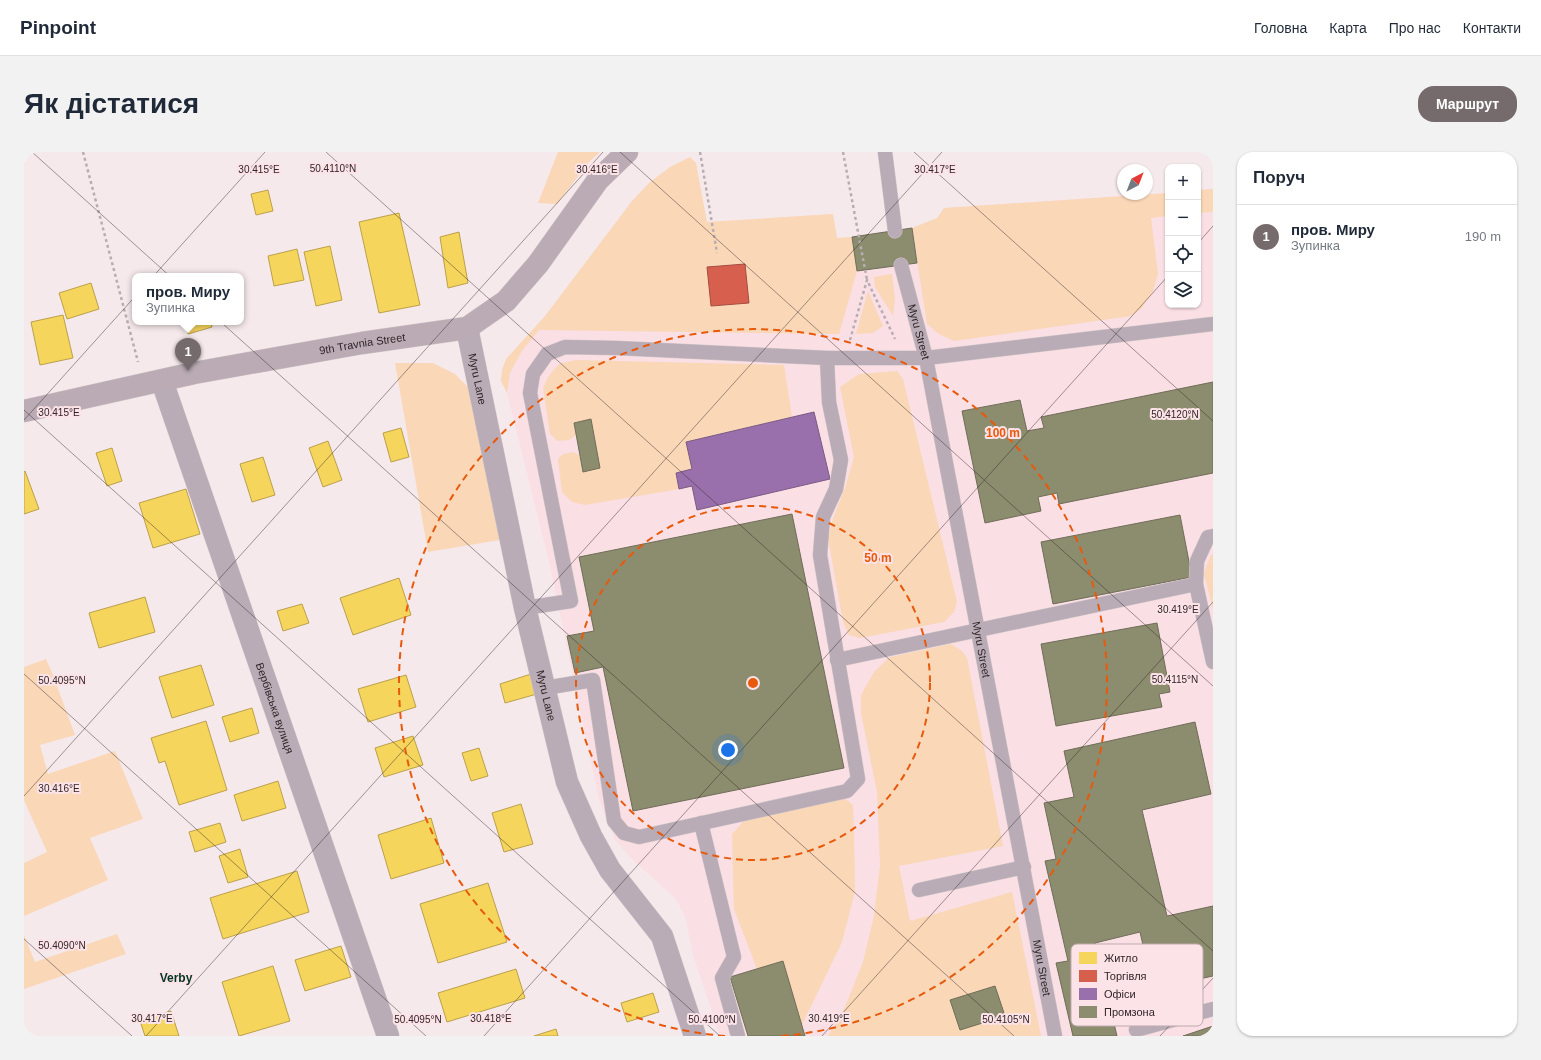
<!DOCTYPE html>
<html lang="uk">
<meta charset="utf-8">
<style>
:root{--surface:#fff;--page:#f2f2f3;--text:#1f2937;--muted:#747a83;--line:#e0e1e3;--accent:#756a6c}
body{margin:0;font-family:Helvetica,sans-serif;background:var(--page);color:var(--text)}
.controls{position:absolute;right:12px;top:12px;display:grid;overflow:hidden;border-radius:8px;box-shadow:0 1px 3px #0004}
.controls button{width:36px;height:36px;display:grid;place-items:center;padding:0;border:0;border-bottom:1px solid var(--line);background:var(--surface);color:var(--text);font:20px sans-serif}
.compass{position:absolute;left:1093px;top:12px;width:36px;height:36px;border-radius:50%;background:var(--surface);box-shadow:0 1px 3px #0004;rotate:42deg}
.you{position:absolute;left:704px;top:598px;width:14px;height:14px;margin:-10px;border:3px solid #fff;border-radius:50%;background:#1a73e8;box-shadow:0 0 0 6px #1a73e833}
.badge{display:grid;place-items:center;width:26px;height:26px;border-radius:50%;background:var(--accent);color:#fff;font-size:13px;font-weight:700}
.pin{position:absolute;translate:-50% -33px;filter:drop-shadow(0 1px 2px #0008)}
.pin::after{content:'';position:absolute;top:21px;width:14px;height:12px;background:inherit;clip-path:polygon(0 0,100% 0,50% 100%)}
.popup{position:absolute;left:108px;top:121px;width:112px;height:52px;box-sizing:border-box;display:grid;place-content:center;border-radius:8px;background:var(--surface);filter:drop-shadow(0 1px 3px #0005);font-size:13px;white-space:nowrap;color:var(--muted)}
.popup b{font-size:15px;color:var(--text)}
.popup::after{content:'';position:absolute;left:50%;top:100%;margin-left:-8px;border:8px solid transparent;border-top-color:var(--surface)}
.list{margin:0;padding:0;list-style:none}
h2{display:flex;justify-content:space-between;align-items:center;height:52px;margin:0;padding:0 16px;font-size:17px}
h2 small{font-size:13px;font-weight:400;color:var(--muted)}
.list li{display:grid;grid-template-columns:26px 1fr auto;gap:12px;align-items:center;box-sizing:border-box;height:64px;padding:0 16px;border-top:1px solid var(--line)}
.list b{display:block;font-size:15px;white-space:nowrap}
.list p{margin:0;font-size:13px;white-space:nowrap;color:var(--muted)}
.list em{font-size:13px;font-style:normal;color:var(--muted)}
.icon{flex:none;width:22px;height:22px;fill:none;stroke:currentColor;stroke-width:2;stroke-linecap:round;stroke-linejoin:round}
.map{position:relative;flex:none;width:1189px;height:884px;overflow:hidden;border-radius:16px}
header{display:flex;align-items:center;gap:24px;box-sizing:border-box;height:56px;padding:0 20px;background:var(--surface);border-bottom:1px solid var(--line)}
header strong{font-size:19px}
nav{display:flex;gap:22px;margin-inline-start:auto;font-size:14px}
.intro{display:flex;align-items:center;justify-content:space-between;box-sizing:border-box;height:96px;padding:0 24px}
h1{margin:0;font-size:28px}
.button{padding:10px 18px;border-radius:16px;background:var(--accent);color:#fff;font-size:14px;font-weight:700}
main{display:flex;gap:24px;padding:0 24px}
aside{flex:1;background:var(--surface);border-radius:16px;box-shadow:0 1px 3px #0004}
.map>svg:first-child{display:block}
.built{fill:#fadfe4}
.green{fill:#f9d7b7}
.homes{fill:#f6d55c;stroke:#bba04c}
.shops{fill:#d6604d;stroke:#a44e42}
.offices{fill:#9970ab;stroke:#7a5a83}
.industry{fill:#8c8c6e;stroke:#706d59}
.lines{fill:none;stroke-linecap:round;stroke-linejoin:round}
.service-casing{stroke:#d2c7c9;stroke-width:15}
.minor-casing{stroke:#d2c7c9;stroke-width:23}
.secondary-casing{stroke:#d2c7c9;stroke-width:23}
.path{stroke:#b8adb3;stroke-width:2.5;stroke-dasharray:3 3;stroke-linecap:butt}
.service{stroke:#b9acb6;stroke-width:14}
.minor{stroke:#b9acb6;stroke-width:22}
.secondary{stroke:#baabb5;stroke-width:22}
.ticks{fill:none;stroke:#302527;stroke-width:1;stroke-opacity:0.45}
.ring{fill:none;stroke:#e8590c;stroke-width:2;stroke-dasharray:7 5}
.labels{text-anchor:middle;stroke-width:4;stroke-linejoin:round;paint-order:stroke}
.street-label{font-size:11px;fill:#302527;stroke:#fce3e8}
.neighbourhood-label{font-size:12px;font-weight:bold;fill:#003526;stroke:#fce3e8}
.key{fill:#fce3e8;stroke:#bfaaae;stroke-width:1}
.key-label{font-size:11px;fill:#302527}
.ticks-label{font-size:10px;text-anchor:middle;fill:#302527;stroke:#fce3e8;stroke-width:4;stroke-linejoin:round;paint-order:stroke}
.centre{fill:#e8590c;stroke:#fce3e8;stroke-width:2}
.ring-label{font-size:12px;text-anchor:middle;font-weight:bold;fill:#e8590c;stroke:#fce3e8;stroke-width:4;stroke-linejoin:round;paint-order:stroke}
</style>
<header>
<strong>Pinpoint</strong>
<nav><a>Головна</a><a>Карта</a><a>Про нас</a><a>Контакти</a></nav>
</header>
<div class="intro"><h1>Як дістатися</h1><a class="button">Маршрут</a></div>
<main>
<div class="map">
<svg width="1189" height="884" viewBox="0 0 1189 884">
<rect width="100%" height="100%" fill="#f6e9ec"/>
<!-- built -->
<path class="built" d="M1189 37V884H696L669 803 661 764 652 747 609 708 591 688 575 648 526 414 483 241 486 221 498 199 584 90 621 74 809 62 813 86 828 85 888 76 913 66 920 56 1144 41V153H1174V38Z"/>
<!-- green -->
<path class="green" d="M534 0H576L565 10 533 52 514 51Z
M666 5 672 11 683 70 809 62 813 86 828 85 833 119 815 182 515 178 498 199 486 221 483 241 477 229 478 218 482 207 521 164 608 49 626 30 646 15Z
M1189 37V60L1174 61V38Z
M1144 41V64L1127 66 1134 122 1129 139 1118 156 1107 164 930 189 915 182 903 172 888 76 913 66 920 56Z
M868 122 871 147 869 164 851 135 850 125Z
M844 139 859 174 849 181 832 182Z
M552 208 760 213 768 265 662 290 668 317 652 321 655 337 561 353 548 350 538 340 534 307 539 302 550 300 556 304 559 319 576 316 567 268 550 271 552 283 545 288 534 289 526 282 519 236 524 225 535 212Z
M371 211H409L431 222 446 237 476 388 404 400Z
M873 219 879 227 933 450 930 460 920 470 836 486 825 483 819 470 804 386 809 367 822 333 830 305 816 235 835 222Z
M1189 402V458L1180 421 1187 403Z
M927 492 938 499 943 506 979 694 875 714 886 769 988 740 1017 884H804L819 860 839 810 850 764 856 713 853 640 837 561V543L850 520 866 505Z
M22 507 29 523 51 583 16 593 24 622 91 599 119 667 66 686 84 728 0 764V711L23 700 0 648V515Z
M819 645 829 653 830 682 831 739 818 790 778 873 758 809 733 817 710 757 708 682 719 670 733 664Z
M93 782 102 802 0 837V783L11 810Z"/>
<!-- homes -->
<path class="homes" d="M244 38 249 59 232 63 227 42Z
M375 61 396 153 355 161 335 70Z
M435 80 444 131 424 136 416 85Z
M306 94 318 148 292 154 280 100Z
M273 97 280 128 250 134 244 104Z
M67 131 75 157 43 167 35 141Z
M39 163 49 206 16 213 7 170Z
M160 170H187L188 175 164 182Z
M377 276 385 305 367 310 359 281Z
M304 289 318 328 299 335 285 296Z
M88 296 98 329 83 334 72 301Z
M239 305 251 343 228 350 216 312Z
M1 319 15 357 0 362V320Z
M162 337 176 382 129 396 115 351Z
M375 426 387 463 329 483 316 446Z
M121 445 131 480 75 496 65 461Z
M278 452 285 471 259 479 253 459Z
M177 513 190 553 148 566 135 525Z
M507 522 513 542 481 551 476 532Z
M382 523 392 555 344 570 334 537Z
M228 556 235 581 206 590 198 565Z
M182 569 203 638 155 653 141 609 135 611 127 586Z
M389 584 399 613 360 625 351 596Z
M455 596 464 624 447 629 438 601Z
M254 629 262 656 218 669 210 643Z
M497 652 509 692 480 700 468 661Z
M407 666 420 711 367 727 354 683Z
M196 671 202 690 171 700 165 680Z
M216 697 224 725 204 731 195 704Z
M273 719 285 760 199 787 186 746Z
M464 731 483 790 414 811 396 752Z
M317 794 327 825 281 839 271 808Z
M249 814 266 869 215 884 198 830Z
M492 817 501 846 423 870 414 841Z
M629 841 635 860 603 870 597 851Z
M147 859 155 884H121L116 869Z
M532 877 534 884H510Z"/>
<!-- shops -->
<path class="shops" d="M721 112 725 151 687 154 683 115Z"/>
<!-- offices -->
<path class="offices" d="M790 260 806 327 673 358 668 334 655 337 652 321 668 317 662 290Z"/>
<!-- industry -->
<path class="industry" d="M888 76 893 111 833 119 828 85Z
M1189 230V321L1035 352 1033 341 1014 345 1017 359 961 371 938 259 996 248 1003 279 1020 276 1017 265Z
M567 267 576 316 559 320 550 271Z
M768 362 820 616 609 659 579 515 551 521 543 484 570 479 555 405Z
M1156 363 1168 425 1029 452 1017 390Z
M1133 471 1146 540 1135 542 1138 555 1032 574 1017 492Z
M1171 570 1187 642 1118 658 1143 764 1189 754V824L1129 837 1116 780 1071 791 1093 884H1049L1032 811 1044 809 1021 709 1032 707 1020 651 1050 645 1040 599Z
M759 809 781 884H724L706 825Z
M971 834 981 864 936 878 926 848Z
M1189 874V884H1159Z"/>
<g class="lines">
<defs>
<g id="service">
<path d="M861 0 871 79"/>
<path id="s1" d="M877 113 902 206 1031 884"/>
<path d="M1189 384 1184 385 1173 409 1172 432 1189 510"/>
<path d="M501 456 547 449 506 241 509 222 523 202 541 195 593 196 803 206H902L1189 172"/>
<path d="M813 508 1172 432"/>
<path d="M521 536 569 528 590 669 600 681 615 685 823 639 834 627 796 403 799 365 812 337 817 308 805 250 803 206"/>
<path d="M677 671 710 805 698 826 714 884"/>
<path d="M895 738 1000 715"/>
<path d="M1112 878 1189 857"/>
</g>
<g id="minor">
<path id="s2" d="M443 176 501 456 543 630 567 684 586 718 638 784 671 884"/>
<path id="s3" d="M138 229 364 884"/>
</g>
<g id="secondary">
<path id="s4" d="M0 259 170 221 338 191 443 176 482 149 514 112 574 28 603 0"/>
</g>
</defs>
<!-- service casing -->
<use href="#service" class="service-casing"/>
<!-- minor casing -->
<use href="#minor" class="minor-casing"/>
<!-- secondary casing -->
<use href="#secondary" class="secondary-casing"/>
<!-- path -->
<path class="path" d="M59 0 114 210
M676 0 693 101
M819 0 843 128
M826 188 843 128 871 187"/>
<!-- service -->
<use href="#service" class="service"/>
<!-- minor -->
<use href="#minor" class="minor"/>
<!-- secondary -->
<use href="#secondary" class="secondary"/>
</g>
<!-- ticks -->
<path class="ticks" d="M8 0 990 884M302 0 1189 799M596 0 1189 534M890 0 1189 269M1184 0 1189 5M1174 91 1189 74M0 258 696 884M0 268 241 0M0 522 402 884M0 644 579 0M0 787 108 884M122 884 918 0M460 884 1144 124M798 884 1189 450M1136 884 1189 826"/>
<!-- distance rings -->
<g class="ring">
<circle cx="729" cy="531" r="177"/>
<path d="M701 884A354 354 0 1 1 757 884"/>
</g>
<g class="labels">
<!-- street labels -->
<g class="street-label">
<text dy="4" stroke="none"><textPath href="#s1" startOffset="69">Myru Street</textPath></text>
<text dy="4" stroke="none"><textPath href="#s4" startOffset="345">9th Travnia Street</textPath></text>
<text dy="4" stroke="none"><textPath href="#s2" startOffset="52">Myru Lane</textPath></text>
<text dy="4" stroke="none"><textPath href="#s1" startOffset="393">Myru Street</textPath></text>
<text dy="4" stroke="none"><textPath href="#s2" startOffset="376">Myru Lane</textPath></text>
<text dy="4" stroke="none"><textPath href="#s3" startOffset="346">Вербівська вулиця</textPath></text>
<text dy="4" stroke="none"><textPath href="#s1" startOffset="717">Myru Street</textPath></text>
</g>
<!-- neighbourhood labels -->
<g class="neighbourhood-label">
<text x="152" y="830">Verby</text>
</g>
</g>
<!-- legend -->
<rect x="1047" y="792" width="132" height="82" rx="6" class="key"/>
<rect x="1055" y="800" width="18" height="12" fill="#f6d55c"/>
<rect x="1055" y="818" width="18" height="12" fill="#d6604d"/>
<rect x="1055" y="836" width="18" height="12" fill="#9970ab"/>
<rect x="1055" y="854" width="18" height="12" fill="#8c8c6e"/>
<g class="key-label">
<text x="1080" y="810">Житло</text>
<text x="1080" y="828">Торгівля</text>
<text x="1080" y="846">Офіси</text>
<text x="1080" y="864">Промзона</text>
</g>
<g class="ticks-label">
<text x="309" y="20">50.4110°N</text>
<text x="573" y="21">30.416°E</text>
<text x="911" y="21">30.417°E</text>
<text x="235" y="21">30.415°E</text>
<text x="35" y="264">30.415°E</text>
<text x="1151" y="266">50.4120°N</text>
<text x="1154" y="461">30.419°E</text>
<text x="1151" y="531">50.4115°N</text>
<text x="38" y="532">50.4095°N</text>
<text x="35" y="640">30.416°E</text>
<text x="38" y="797">50.4090°N</text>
<text x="128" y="870">30.417°E</text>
<text x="467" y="870">30.418°E</text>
<text x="805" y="870">30.419°E</text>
<text x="394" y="871">50.4095°N</text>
<text x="688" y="871">50.4100°N</text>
<text x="982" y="871">50.4105°N</text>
</g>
<circle cx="729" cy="531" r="6" class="centre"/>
<g class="ring-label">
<text x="979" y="285">100 m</text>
<text x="854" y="410">50 m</text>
</g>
</svg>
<div class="controls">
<button>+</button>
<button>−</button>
<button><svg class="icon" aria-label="locate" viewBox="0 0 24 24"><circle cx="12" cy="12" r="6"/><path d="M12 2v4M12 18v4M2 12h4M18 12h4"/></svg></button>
<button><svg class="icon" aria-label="layers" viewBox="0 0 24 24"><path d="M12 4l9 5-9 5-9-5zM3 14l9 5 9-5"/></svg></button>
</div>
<svg class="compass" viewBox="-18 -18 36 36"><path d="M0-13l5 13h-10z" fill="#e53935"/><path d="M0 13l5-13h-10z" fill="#747a83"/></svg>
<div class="you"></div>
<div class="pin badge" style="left:164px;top:219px">1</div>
<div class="popup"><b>пров. Миру</b>Зупинка</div>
</div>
<aside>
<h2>Поруч<small></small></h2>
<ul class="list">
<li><span class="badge">1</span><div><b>пров. Миру</b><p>Зупинка</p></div><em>190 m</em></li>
</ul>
</aside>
</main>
